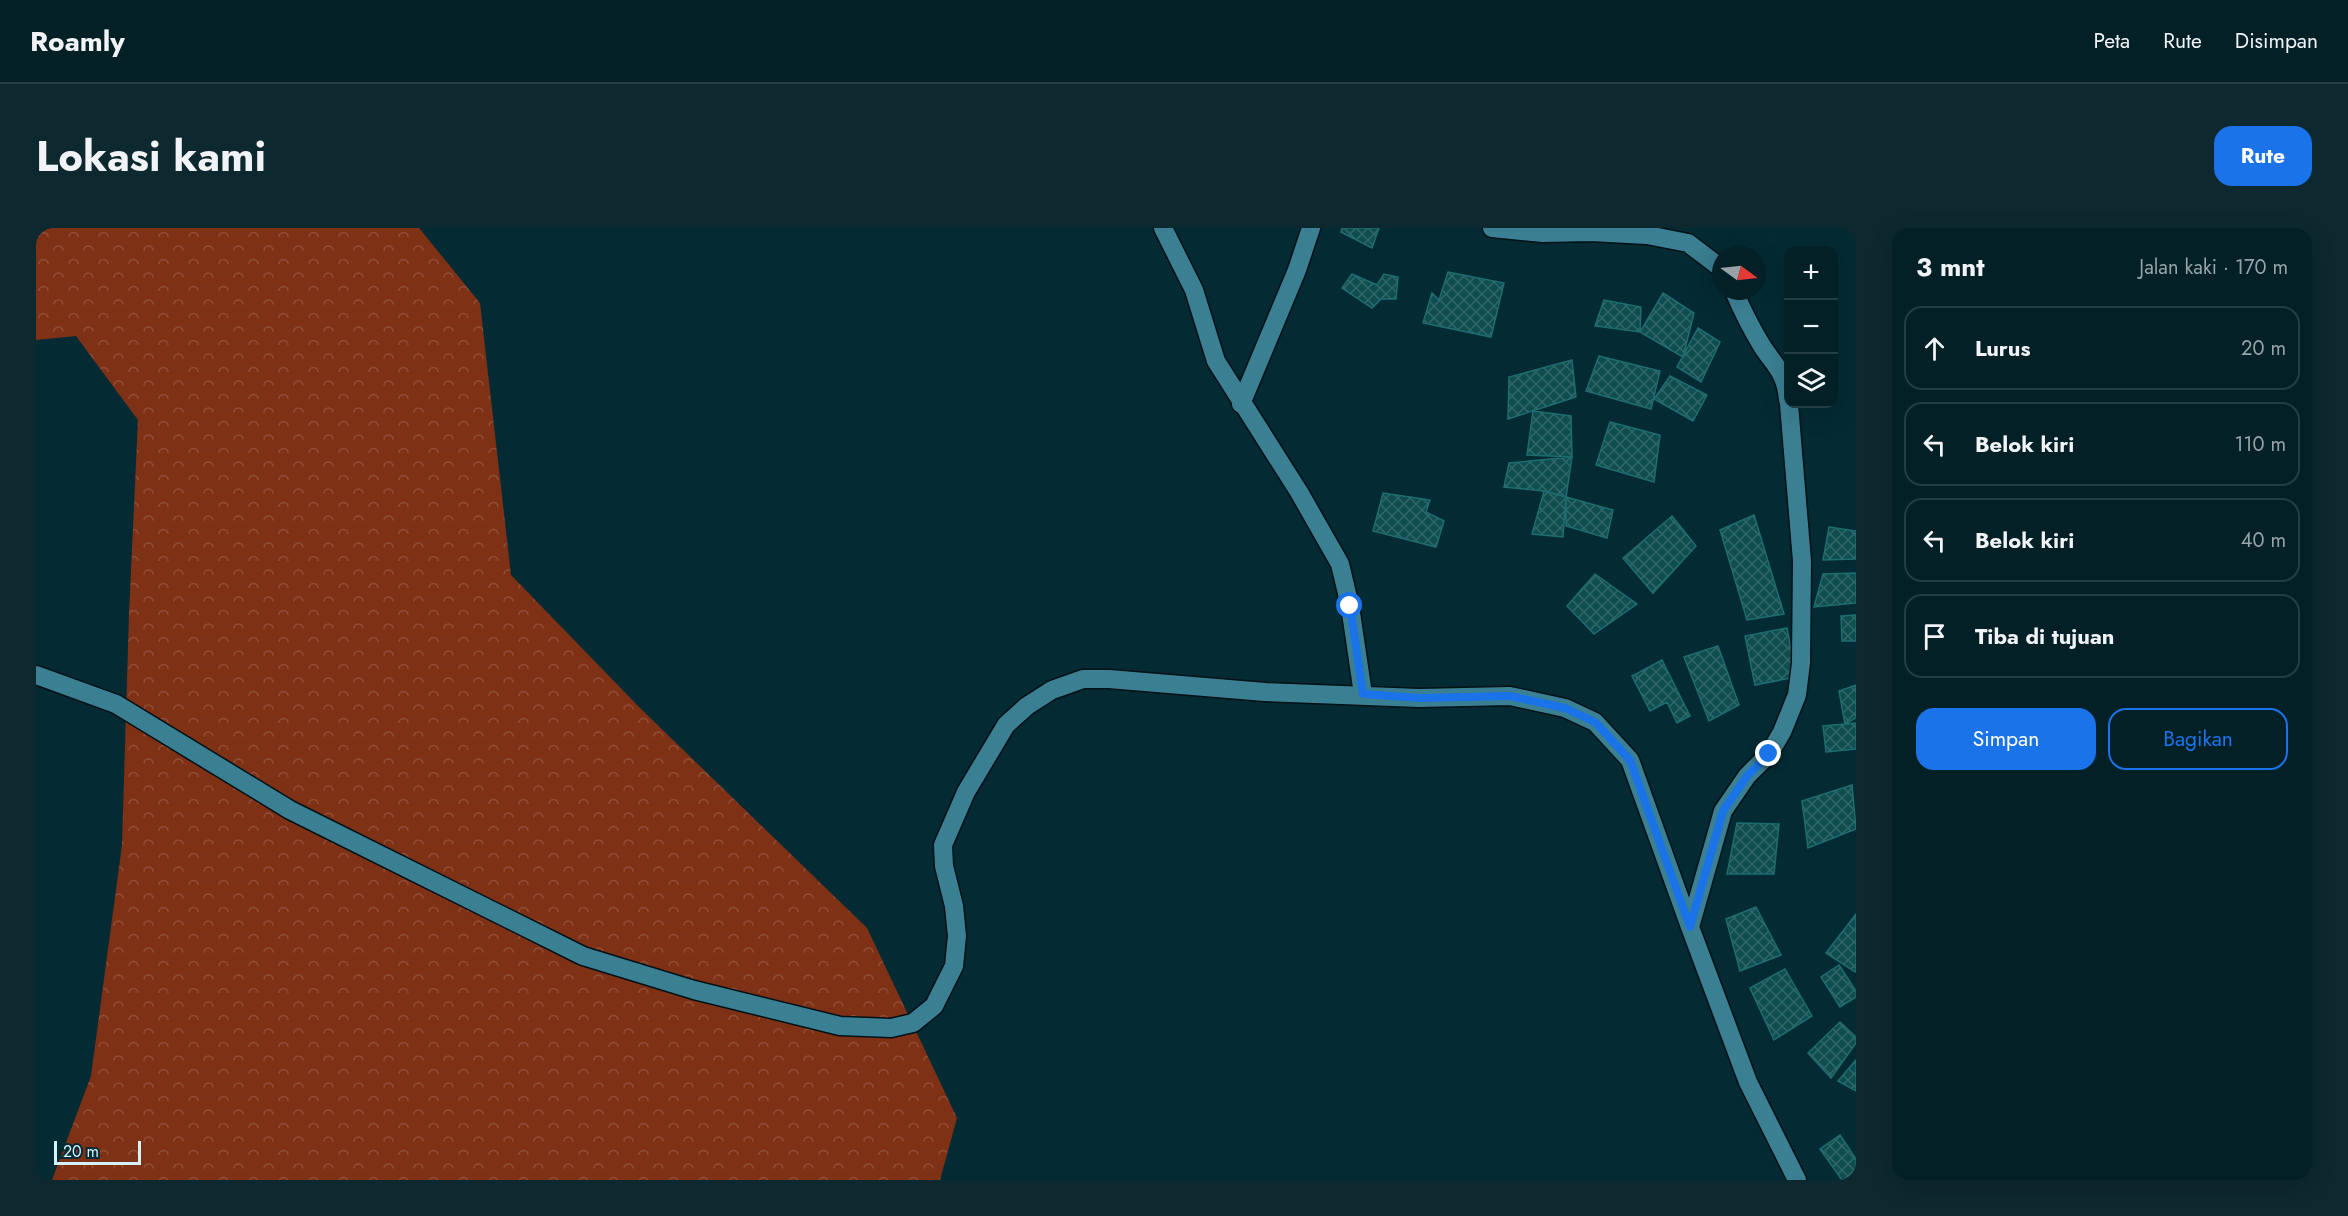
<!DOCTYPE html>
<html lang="id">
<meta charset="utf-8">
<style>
:root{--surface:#032027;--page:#0d282f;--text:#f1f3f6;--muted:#97a3a7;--line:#243e44;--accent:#1a73e8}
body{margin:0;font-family:Jost,sans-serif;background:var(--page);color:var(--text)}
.controls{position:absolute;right:18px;top:18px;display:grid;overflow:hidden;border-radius:12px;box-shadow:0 6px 24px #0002}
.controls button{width:54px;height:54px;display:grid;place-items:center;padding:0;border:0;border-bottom:2px solid var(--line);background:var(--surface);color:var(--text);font:30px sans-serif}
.compass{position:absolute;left:1676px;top:18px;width:54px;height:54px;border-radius:50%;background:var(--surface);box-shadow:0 6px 24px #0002;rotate:105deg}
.scale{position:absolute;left:18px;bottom:15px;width:87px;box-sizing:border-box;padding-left:6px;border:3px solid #d3f4ff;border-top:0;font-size:16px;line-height:21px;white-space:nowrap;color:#d3f4ff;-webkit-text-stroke:4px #042a34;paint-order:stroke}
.stop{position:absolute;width:18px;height:18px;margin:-14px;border:4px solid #1a73e8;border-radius:50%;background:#fff}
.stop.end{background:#1a73e8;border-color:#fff;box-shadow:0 2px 6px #0008}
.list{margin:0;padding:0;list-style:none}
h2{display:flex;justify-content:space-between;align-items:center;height:78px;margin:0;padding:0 24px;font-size:26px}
h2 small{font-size:20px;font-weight:400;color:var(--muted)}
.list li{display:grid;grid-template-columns:39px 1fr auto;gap:18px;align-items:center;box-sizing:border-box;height:84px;margin:0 12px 12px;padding:0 12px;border:2px solid var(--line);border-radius:18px}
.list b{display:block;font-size:22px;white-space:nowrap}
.list em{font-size:20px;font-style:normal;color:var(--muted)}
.actions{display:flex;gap:12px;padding:18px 24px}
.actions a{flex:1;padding:14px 0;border:2px solid var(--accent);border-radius:18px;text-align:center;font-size:21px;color:var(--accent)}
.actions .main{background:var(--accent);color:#fff}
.icon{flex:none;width:33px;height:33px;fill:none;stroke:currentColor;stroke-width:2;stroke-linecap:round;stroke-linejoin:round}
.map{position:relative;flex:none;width:1820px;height:952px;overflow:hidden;border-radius:18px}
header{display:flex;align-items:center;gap:36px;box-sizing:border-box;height:84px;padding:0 30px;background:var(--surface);border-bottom:2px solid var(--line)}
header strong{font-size:28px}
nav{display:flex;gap:33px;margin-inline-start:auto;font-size:21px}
.intro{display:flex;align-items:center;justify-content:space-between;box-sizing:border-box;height:144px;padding:0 36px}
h1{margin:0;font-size:42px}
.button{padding:15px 27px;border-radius:18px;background:var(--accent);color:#fff;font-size:21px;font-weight:700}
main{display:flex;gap:36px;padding:0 36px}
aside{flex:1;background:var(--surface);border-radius:18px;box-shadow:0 6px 24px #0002}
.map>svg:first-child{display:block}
.forest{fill:url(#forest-crowns)}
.building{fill:url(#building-cross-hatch);stroke:#1d6d71;stroke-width:1.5}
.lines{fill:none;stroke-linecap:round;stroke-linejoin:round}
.minor-casing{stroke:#001117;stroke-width:21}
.minor{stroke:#3b7f92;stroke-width:18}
.route{stroke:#1a73e8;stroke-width:8}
</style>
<header>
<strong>Roamly</strong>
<nav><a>Peta</a><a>Rute</a><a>Disimpan</a></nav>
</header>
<div class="intro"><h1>Lokasi kami</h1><a class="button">Rute</a></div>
<main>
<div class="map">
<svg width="1820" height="952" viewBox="0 0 1820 952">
<defs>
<pattern id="forest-crowns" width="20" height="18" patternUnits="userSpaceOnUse" patternTransform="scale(1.5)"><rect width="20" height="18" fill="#7f3115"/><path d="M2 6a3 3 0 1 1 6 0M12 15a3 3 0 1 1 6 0" fill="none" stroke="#904f38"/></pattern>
<pattern id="building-cross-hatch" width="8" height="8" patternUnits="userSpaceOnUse" patternTransform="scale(1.5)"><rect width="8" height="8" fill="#0f4d4f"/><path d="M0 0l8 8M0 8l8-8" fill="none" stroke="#316769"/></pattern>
</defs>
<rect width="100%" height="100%" fill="#042a34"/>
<!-- forest -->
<path class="forest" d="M0 0H383L444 75 475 347 604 480 831 700 921 890 904 952H16L55 848 86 617 93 386 102 192 40 108 0 112Z"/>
<!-- building -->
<path class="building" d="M1306 0H1343L1336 20 1305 4Z
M1412 44 1468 55 1455 109 1387 95 1396 65 1403 72Z
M1316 46 1341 57 1348 46 1362 49 1360 71H1345L1336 80 1306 60Z
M1627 65 1658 85 1647 129 1604 104Z
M1568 72 1605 79 1604 104 1559 98Z
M1662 100 1684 114 1665 154 1641 139Z
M1563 128 1624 143 1615 181 1550 163Z
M1536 132 1540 169 1472 191 1473 149Z
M1634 148 1671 167 1657 193 1618 171Z
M1497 183 1535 188 1536 229 1491 227Z
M1574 194 1624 207 1618 254 1560 237Z
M1536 229 1530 269 1508 263 1468 259 1473 235Z
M1508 263 1530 269 1527 309 1496 306Z
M1347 265 1394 272 1390 284 1408 293 1400 319 1337 303Z
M1530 269 1577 282 1571 310 1530 298Z
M1718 287 1748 386 1711 392 1684 302Z
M1636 288 1660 318 1617 365 1587 330Z
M1793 299 1820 303V331L1787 332Z
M1820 345V375L1778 379 1787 346Z
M1559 346 1601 376 1558 406 1531 378Z
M1820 387V413H1806L1805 388Z
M1751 400 1760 449 1719 457 1709 408Z
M1682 418 1703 477 1673 493 1648 429Z
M1626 432 1654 488 1641 495 1631 474 1614 483 1596 448Z
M1820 457V490L1809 496 1803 463Z
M1820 495V521L1790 524 1787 498Z
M1816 557 1820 601 1772 620 1766 573Z
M1701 595 1743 596 1738 646H1691Z
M1720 679 1745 727 1704 743 1690 691Z
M1820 686V742L1819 744 1790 725Z
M1803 737 1820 763V769L1804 779 1785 749Z
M1749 741 1776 788 1738 812 1714 760Z
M1804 794 1820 809V815L1795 850 1772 825Z
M1820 832V863L1802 853Z
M1804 907 1820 931V952H1806L1784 921Z"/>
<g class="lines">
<defs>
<path id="minor" d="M1127 0 1158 62 1180 133 1263 264 1304 336 1314 378 1327 466
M1456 0 1507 5 1555 4 1611 7 1652 15 1685 40
M1698 63C1706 82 1715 100 1726 118 1739 138 1750 145 1752 172
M1205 176 1261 42 1275 0
M0 447 80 476 254 582 547 728 658 762 804 798 855 800 877 795 898 778 918 738 921 708 918 678 908 638 907 617 930 564 970 497 991 478 1016 462 1047 451H1073L1229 464 1383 470 1474 468 1529 480 1559 494 1594 532 1654 699 1712 854 1761 952
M1654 699 1687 583 1711 548 1733 526 1746 504 1761 467 1765 435 1766 333 1753 176"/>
</defs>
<!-- minor casing -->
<use href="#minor" class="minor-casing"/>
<!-- minor -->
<use href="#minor" class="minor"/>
</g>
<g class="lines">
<!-- route -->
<path class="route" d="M1314 378 1327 466 1383 470 1474 468 1529 480 1559 494 1594 532 1654 699 1687 583 1711 548 1733 526"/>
</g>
</svg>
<div class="controls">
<button>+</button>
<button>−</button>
<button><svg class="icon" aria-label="layers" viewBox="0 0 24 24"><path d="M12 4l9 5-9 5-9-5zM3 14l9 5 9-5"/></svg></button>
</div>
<svg class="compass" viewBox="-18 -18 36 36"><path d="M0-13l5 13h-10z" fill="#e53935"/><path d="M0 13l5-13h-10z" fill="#97a3a7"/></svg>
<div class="scale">20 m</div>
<div class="stop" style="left:1314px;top:378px"></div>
<div class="stop end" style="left:1733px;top:526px"></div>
</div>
<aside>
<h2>3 mnt<small>Jalan kaki · 170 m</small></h2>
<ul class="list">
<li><svg class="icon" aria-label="ahead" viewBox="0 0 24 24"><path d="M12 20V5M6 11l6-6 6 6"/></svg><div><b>Lurus</b></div><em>20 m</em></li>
<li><svg class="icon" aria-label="left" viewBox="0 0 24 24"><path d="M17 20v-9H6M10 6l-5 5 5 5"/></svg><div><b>Belok kiri</b></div><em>110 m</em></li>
<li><svg class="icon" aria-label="left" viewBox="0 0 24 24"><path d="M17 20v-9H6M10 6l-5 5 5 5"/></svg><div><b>Belok kiri</b></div><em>40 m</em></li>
<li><svg class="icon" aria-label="arrive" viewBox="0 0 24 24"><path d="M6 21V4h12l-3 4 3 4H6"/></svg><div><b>Tiba di tujuan</b></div></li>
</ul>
<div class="actions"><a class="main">Simpan</a><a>Bagikan</a></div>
</aside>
</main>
